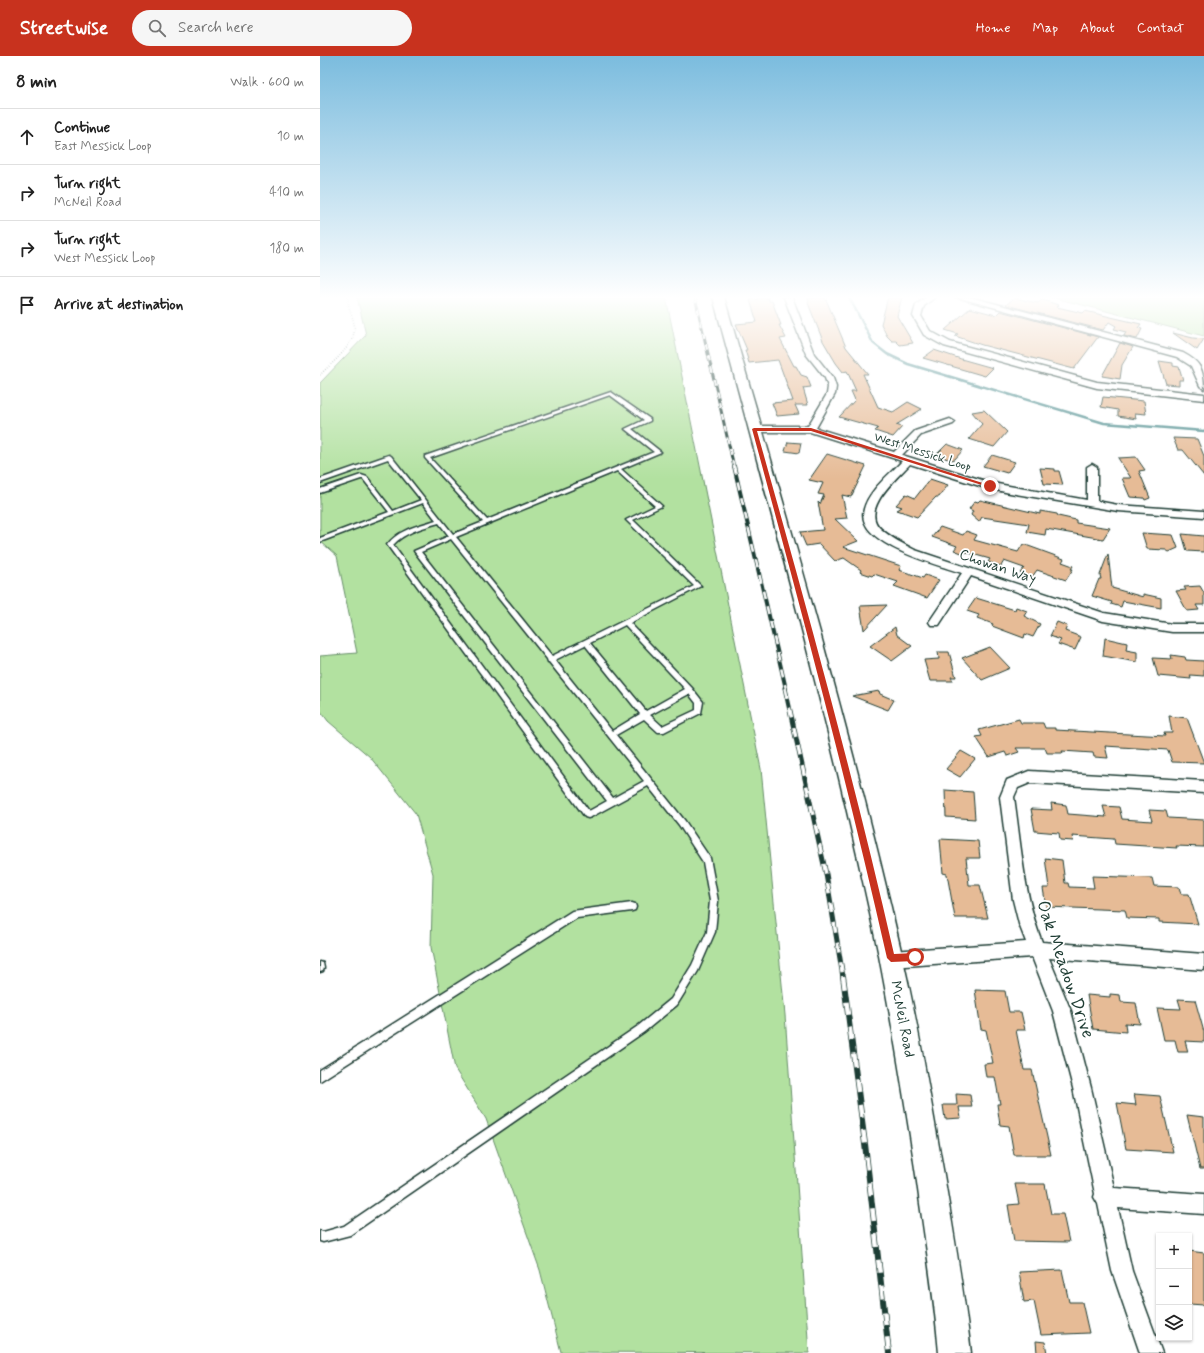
<!DOCTYPE html>
<meta charset="utf-8">
<style>
:root{--surface:#fff;--page:#f6f6f6;--text:#222;--muted:#767676;--line:#e0e0e0;--accent:#c8321e}
body{margin:0;font-family:Mynerve,sans-serif;background:var(--page);color:var(--text)}
.controls{position:absolute;right:12px;bottom:12px;display:grid;overflow:hidden;border-radius:0px;box-shadow:0 1px 3px #0004}
.controls button{width:36px;height:36px;display:grid;place-items:center;padding:0;border:0;border-bottom:1px solid var(--line);background:var(--surface);color:var(--text);font:20px sans-serif}
.stop{position:absolute;width:12px;height:12px;margin:-9px;border:3px solid #c8321e;border-radius:50%;background:#fff}
.stop.end{background:#c8321e;border-color:#fff;box-shadow:0 1px 4px #0008}
.list{margin:0;padding:0;list-style:none}
h2{display:flex;justify-content:space-between;align-items:center;height:52px;margin:0;padding:0 16px;font-size:17px}
h2 small{font-size:13px;font-weight:400;color:var(--muted)}
.list li{display:grid;grid-template-columns:26px 1fr auto;gap:12px;align-items:center;box-sizing:border-box;height:56px;padding:0 16px;border-top:1px solid var(--line)}
.list b{display:block;font-size:15px;white-space:nowrap}
.list p{margin:0;font-size:13px;white-space:nowrap;color:var(--muted)}
.list em{font-size:13px;font-style:normal;color:var(--muted)}
.icon{flex:none;width:22px;height:22px;fill:none;stroke:currentColor;stroke-width:2;stroke-linecap:round;stroke-linejoin:round}
.map{position:relative;flex:none;width:884px;height:1297px;overflow:hidden}
header{display:flex;align-items:center;gap:24px;box-sizing:border-box;height:56px;padding:0 20px;background:var(--accent);color:#fff}
header strong{font-size:19px}
nav{display:flex;gap:22px;margin-inline-start:auto;font-size:14px}
.search{width:280px;height:36px;background:var(--page);display:flex;align-items:center;gap:10px;box-sizing:border-box;padding:0 14px;border-radius:22px;color:var(--muted);font-size:15px}
main{display:flex}
aside{flex:1;background:var(--surface)}
.map>svg:first-child{display:block}
.green{fill:#b2e1a0;stroke:#688f6a}
.lines{fill:none;stroke-linecap:round;stroke-linejoin:round}
.stream{stroke:#549192;stroke-width:2.5}
.building{fill:#e6bb96;stroke:#1f3d34}
.lane-casing{stroke:#1f3d34;stroke-width:3}
.street-casing{stroke:#1f3d34;stroke-width:3}
.secondary-casing{stroke:#1f3d34;stroke-width:3}
.path{stroke:#1f3d34;stroke-width:1.5;stroke-dasharray:0.5 2;stroke-linecap:butt}
.lane{fill:#fff;fill-rule:evenodd}
.street{fill:#fff;fill-rule:evenodd}
.secondary{fill:#fff;fill-rule:evenodd}
.rail-far3-casing{stroke:#1f3d34;stroke-width:3}
.rail-far2-casing{stroke:#1f3d34;stroke-width:4}
.rail-far1-casing{stroke:#1f3d34;stroke-width:5}
.rail-casing{stroke:#1f3d34;stroke-width:6}
.rail-far3{stroke:#fff;stroke-width:2;stroke-dasharray:6;stroke-linecap:butt}
.rail-far2{stroke:#fff;stroke-width:2.5;stroke-dasharray:8;stroke-linecap:butt}
.rail-far1{stroke:#fff;stroke-width:3.5;stroke-dasharray:10;stroke-linecap:butt}
.rail{stroke:#fff;stroke-width:4.5;stroke-dasharray:13;stroke-linecap:butt}
.route{fill:#c8321e}
.labels{text-anchor:middle;stroke-width:3.5;stroke-linejoin:round;paint-order:stroke}
.far-street-label{font-size:13px;fill:#1f3d34;stroke:#fff}
.street-label{font-size:15px;fill:#1f3d34;stroke:#fff}
.near-street-label{font-size:18px;fill:#1f3d34;stroke:#fff}
</style>
<header>
<strong>Streetwise</strong>
<div class="search"><svg class="icon" aria-label="search" viewBox="0 0 24 24"><circle cx="10" cy="10" r="6"/><path d="M15 15l6 6"/></svg>Search here</div>
<nav><a>Home</a><a>Map</a><a>About</a><a>Contact</a></nav>
</header>
<main>
<aside>
<h2>8 min<small>Walk · 600 m</small></h2>
<ul class="list">
<li><svg class="icon" aria-label="ahead" viewBox="0 0 24 24"><path d="M12 20V5M6 11l6-6 6 6"/></svg><div><b>Continue</b><p>East Messick Loop</p></div><em>10 m</em></li>
<li><svg class="icon" aria-label="right" viewBox="0 0 24 24"><path d="M7 20v-9h11M14 6l5 5-5 5"/></svg><div><b>Turn right</b><p>McNeil Road</p></div><em>410 m</em></li>
<li><svg class="icon" aria-label="right" viewBox="0 0 24 24"><path d="M7 20v-9h11M14 6l5 5-5 5"/></svg><div><b>Turn right</b><p>West Messick Loop</p></div><em>180 m</em></li>
<li><svg class="icon" aria-label="arrive" viewBox="0 0 24 24"><path d="M6 21V4h12l-3 4 3 4H6"/></svg><div><b>Arrive at destination</b></div></li>
</ul>
</aside>
<div class="map">
<svg width="884" height="1297" viewBox="0 0 884 1297">
<rect width="100%" height="100%" fill="#fff"/>
<filter id="ink" filterUnits="userSpaceOnUse"><feTurbulence type="fractalNoise" baseFrequency=".025" numOctaves="2"/><feDisplacementMap in="SourceGraphic" scale="8" xChannelSelector="R" yChannelSelector="G"/><feConvolveMatrix kernelMatrix="1 2 1 2 8 2 1 2 1" color-interpolation-filters="sRGB"/></filter>
<g filter="url(#ink)">
<!-- green -->
<path class="green" d="M37 241H346L441 713 465 959 489 1297 241 1296 220 1214 166 1063 135 1013 111 891 113 818 96 758 50 701 8 665 0 654V600L37 597 17 500 0 485V327L46 279Z
M731 241H884V280Z"/>
<g class="lines">
<!-- stream -->
<path class="stream" d="M529 241 553 287 567 298 588 308 784 367 884 375"/>
</g>
<!-- building -->
<path class="building" d="M505 241 526 291 548 318H543L558 351 573 356 588 346 602 353 576 369 582 371 573 381 555 375 558 372 519 361 535 344 531 335H536L527 315 523 316 516 307 503 285 488 247 489 245 488 242Z
M568 241H582L577 260 593 287 580 289 576 285H572L567 280 561 268Z
M448 242 449 245H452L461 269H459L466 282 460 283 474 310H476L481 319 487 321 491 331 483 332 488 349H475L479 358 457 360 452 347 473 345 458 304 429 307 425 294H427L416 268 437 266 430 244Z
M694 242 718 247 722 244 739 249 737 251 763 257 765 255 821 268 818 272 822 273 817 283 804 280 806 276 794 273 796 270 789 266 783 274 686 249Z
M650 252 676 259 680 255 778 281 754 313 662 289 635 280 638 278 625 274Z
M853 277 873 282 884 283 877 294Z
M800 287 813 291 802 309 800 323 782 320Z
M614 294 641 303 673 312 665 320 603 302Z
M839 305 853 307V310L859 311 863 324H859V329L846 328Z
M783 341 824 345 826 358 815 357 816 363 798 360V354L781 351Z
M664 354 687 376 674 391 649 383 662 368 652 356Z
M853 382 877 383 884 400V420L863 394H858Z
M468 386 481 387 479 397 465 395Z
M627 388 643 394 635 403 631 404 616 399Z
M507 398 546 410 531 441 522 439 527 462 515 463 538 485 523 491 581 510 579 514 603 522 605 519 619 524 607 542 574 530 578 526 554 518 552 520 540 516 541 514 524 502 515 505 499 488 486 490 480 476 503 474 498 446 500 448 504 439 498 438 503 427 489 424Z
M672 399 695 406 687 417 663 410Z
M816 401 825 414 819 415 830 442 825 444 824 442 810 441 802 422H811L798 402Z
M720 412 735 413V415H739L743 429 724 428Z
M610 423 628 429 619 441H616L597 461 577 454 582 451 576 449 586 438 595 442Z
M660 444 720 458V455L737 458 738 460 756 464V467L790 472 783 483 726 473 725 479 707 476 709 468 662 461 659 466 651 459 653 455 649 453 655 445 658 446Z
M620 471 643 479 646 475 657 479 654 484 698 496 703 488 744 503 742 506 753 510 751 513H753L746 524 717 514 712 521 700 517 704 512 684 505 681 510 668 506 670 503 645 496 644 498 634 494 637 490 612 481Z
M822 477 853 479 858 492 849 496 846 494 827 493Z
M862 478 884 480V496L867 495Z
M788 498 792 532 823 541V538L841 542V552L803 545 801 551 791 548 792 546 772 540 779 523H781L780 519Z
M880 530 884 537V549H876L879 554 867 555 856 535 866 534 864 531Z
M656 542 695 554 696 551 707 555 704 560 720 568 713 581 705 578 704 582 672 570 673 568 657 562 659 559 647 555Z
M567 549 544 574 540 550Z
M737 566 747 570 745 575 761 581 755 594 738 588 741 584 730 580Z
M575 571 577 579 592 590 572 605 550 590Z
M785 582 807 587 806 594 817 596V606L783 600Z
M670 591 690 612 662 624 642 602Z
M618 596H629L636 621H631L633 625H610L604 604 619 603Z
M851 599 865 601 866 604 884 605V620L870 619 871 623 838 620 833 602 852 603Z
M559 635 560 638 574 644 568 654 532 640Z
M849 660 867 662 884 707 852 706 848 694 785 690 788 702 774 701 773 697 742 695 743 697H727L725 692H696L699 696 687 700 685 696 669 701 656 681 662 680 659 674 699 663 701 667H723L725 672H735V674L845 680 844 677H852Z
M641 695 655 703 640 721 626 713Z
M625 734 653 736 655 763 626 761Z
M731 747 746 749 748 758 786 761 783 750 799 751 802 763 832 765 829 754 846 755 848 762 884 764V791L856 790 857 792 795 788 794 783 752 780 753 785 740 784 739 777 715 775 711 753 732 754Z
M620 783 658 785 660 802H646L649 829H660L668 862H635L627 818 623 817Z
M725 802 742 804 745 827H748L749 831 774 832 772 820 832 822 834 830 859 831 861 838H869L878 868 839 866V863L807 862 805 854 726 851 723 832H729Z
M655 934 685 935 689 956H701L705 974H696L704 1014H712L731 1099H694L689 1070 680 1069 677 1048H680L675 1021H666L664 1008 673 1007 666 974 661 973Z
M790 938 800 939 801 946 816 947 820 968 805 967 806 976 773 973 767 939 790 941Z
M858 943 875 944 884 976V986L865 985 868 996H858L855 984H844L837 952 861 953Z
M636 1038 650 1039 652 1051H639L641 1062 625 1063 623 1049H637Z
M814 1038 840 1040 853 1096 806 1093 797 1047 816 1049Z
M867 1059 884 1061V1113H880Z
M695 1128H725L731 1158H743L749 1186 694 1185 688 1149 699 1148Z
M869 1195 884 1197V1249L869 1248Z
M742 1214 749 1246H762L769 1277 721 1279 714 1245 704 1246 699 1216Z
M716 1285 725 1286 727 1297H717Z"/>
<g class="lines">
<defs>
<path id="lane" d="M291 336 330 363V365L312 373 341 396 301 413 342 450 313 464 381 530 310 567 372 632 383 646 381 657 344 676H338L324 663 296 679 365 765 390 802 398 845 395 876 378 915 357 949 324 976 30 1179 3 1186 0 1185V1175L3 1176 24 1170 318 970 351 943 372 909 387 876 390 845 383 806 359 769 328 730 271 761 268 762 265 761 68 490 67 489C79 473 98 470 116 464L103 447 0 486V482L69 456 43 423H41L0 437V433L41 419 47 421 73 455 101 444 68 403 0 427V423L69 399 71 400 133 478 163 466 105 402V400ZM290 339 324 364 305 373 334 396 167 464 110 402ZM297 415 335 450 306 464 374 530 232 600 136 481ZM119 467 129 480 94 495 287 745 269 755 73 489C85 476 102 472 119 467ZM131 483 227 603 228 606H229L324 725 293 742 101 496ZM305 569 365 633 326 655 270 587ZM265 589 320 658 292 675 235 604ZM369 638 376 647V654L342 670 330 659Z
M312 847 315 848 316 851 315 854 312 855 257 862 0 1025V1014L252 855Z
M0 906 3 907 4 912 3 915 0 916Z"/>
<path id="street" d="M464 241H472L494 298 513 322 516 331 515 338 496 372 574 396 595 375 630 363 635 366 633 368 601 379 582 399 672 427 767 444V411L772 408 777 411V445L798 449 884 455V461L798 455 690 437 666 432 590 408C577 422 539 454 561 473 571 482 583 488 595 494L784 557 852 568H884V576H852L783 565 651 520 619 569H611L609 566 642 517C619 509 534 488 544 453 549 434 569 419 582 405L490 376H434L429 373 434 370H488L507 338 508 331 505 322 486 298Z
M606 241H615L604 250 601 260 610 275 630 286 777 326 884 338V344L777 332 624 290 604 279 593 260 596 249Z
M636 241H650L863 297C880 306 884 313 884 333L880 330 871 310 857 301Z
M709 715 884 725V737L710 727 698 732 694 741C701 789 704 840 722 886L884 898V914L729 902 751 955 771 1032 794 1132 884 1138V1158L798 1152 812 1215 842 1297H820L792 1215 778 1148 774 1141 775 1138 753 1032 733 955 712 901 571 911 565 909 563 903 565 897 571 895 706 886 699 868 693 844 680 741 687 724Z"/>
<path id="secondary" d="M393 241H404C467 460 532 677 582 899 599 972 611 1046 624 1119 634 1178 644 1237 651 1297H619C614 1238 604 1178 596 1119 585 1046 573 972 559 900 513 678 452 460 393 241Z"/>
</defs>
<!-- lane casing -->
<use href="#lane" class="lane-casing"/>
<!-- street casing -->
<use href="#street" class="street-casing"/>
<!-- secondary casing -->
<use href="#secondary" class="secondary-casing"/>
<!-- path -->
<path class="path" d="M0 319C12 306 38 288 34 268 32 257 28 255 28 241"/>
<!-- lane -->
<use href="#lane" class="lane"/>
<!-- street -->
<use href="#street" class="street"/>
<!-- secondary -->
<use href="#secondary" class="secondary"/>
<defs>
<path id="rail-far3" d="M375 241 414 411"/>
<path id="rail-far2" d="M414 410 466 633"/>
<path id="rail-far1" d="M465 632 506 818 523 921"/>
<path id="rail" d="M523 920 545 1088 569 1297"/>
</defs>
<!-- rail-far3 casing -->
<use href="#rail-far3" class="rail-far3-casing"/>
<!-- rail-far2 casing -->
<use href="#rail-far2" class="rail-far2-casing"/>
<!-- rail-far1 casing -->
<use href="#rail-far1" class="rail-far1-casing"/>
<!-- rail casing -->
<use href="#rail" class="rail-casing"/>
<!-- rail-far3 -->
<use href="#rail-far3" class="rail-far3"/>
<!-- rail-far2 -->
<use href="#rail-far2" class="rail-far2"/>
<!-- rail-far1 -->
<use href="#rail-far1" class="rail-far1"/>
<!-- rail -->
<use href="#rail" class="rail"/>
</g>
</g>
<!-- sky -->
<linearGradient id="sky" x2="0" y2="1"><stop stop-color="#7bbcde"/><stop offset="0.57" stop-color="#fff"/><stop offset="1" stop-color="#fff" stop-opacity="0"/></linearGradient>
<rect width="884" height="423" fill="url(#sky)"/>
<!-- route -->
<path class="route" d="M434 372H491L672 430 668 431 491 375H437C486 549 534 722 574 898L595 897 599 901 595 905 571 906 567 902C527 725 480 549 432 373Z"/>
<g class="labels">
<!-- far-street labels -->
<g class="far-street-label">
<text transform="translate(603 395) rotate(18)" y="5">West Messick Loop</text>
</g>
<!-- street labels -->
<g class="street-label">
<text transform="translate(678 510) rotate(19)" y="5">Chowan Way</text>
<text transform="translate(583 963) rotate(79)" y="5">McNeil Road</text>
</g>
<!-- near-street labels -->
<g class="near-street-label">
<text transform="translate(746 913) rotate(71)" y="6">Oak Meadow Drive</text>
</g>
</g>
</svg>
<div class="controls">
<button>+</button>
<button>−</button>
<button><svg class="icon" aria-label="layers" viewBox="0 0 24 24"><path d="M12 4l9 5-9 5-9-5zM3 14l9 5 9-5"/></svg></button>
</div>
<div class="stop" style="left:595px;top:901px"></div>
<div class="stop end" style="left:670px;top:430px"></div>
</div>
</main>
